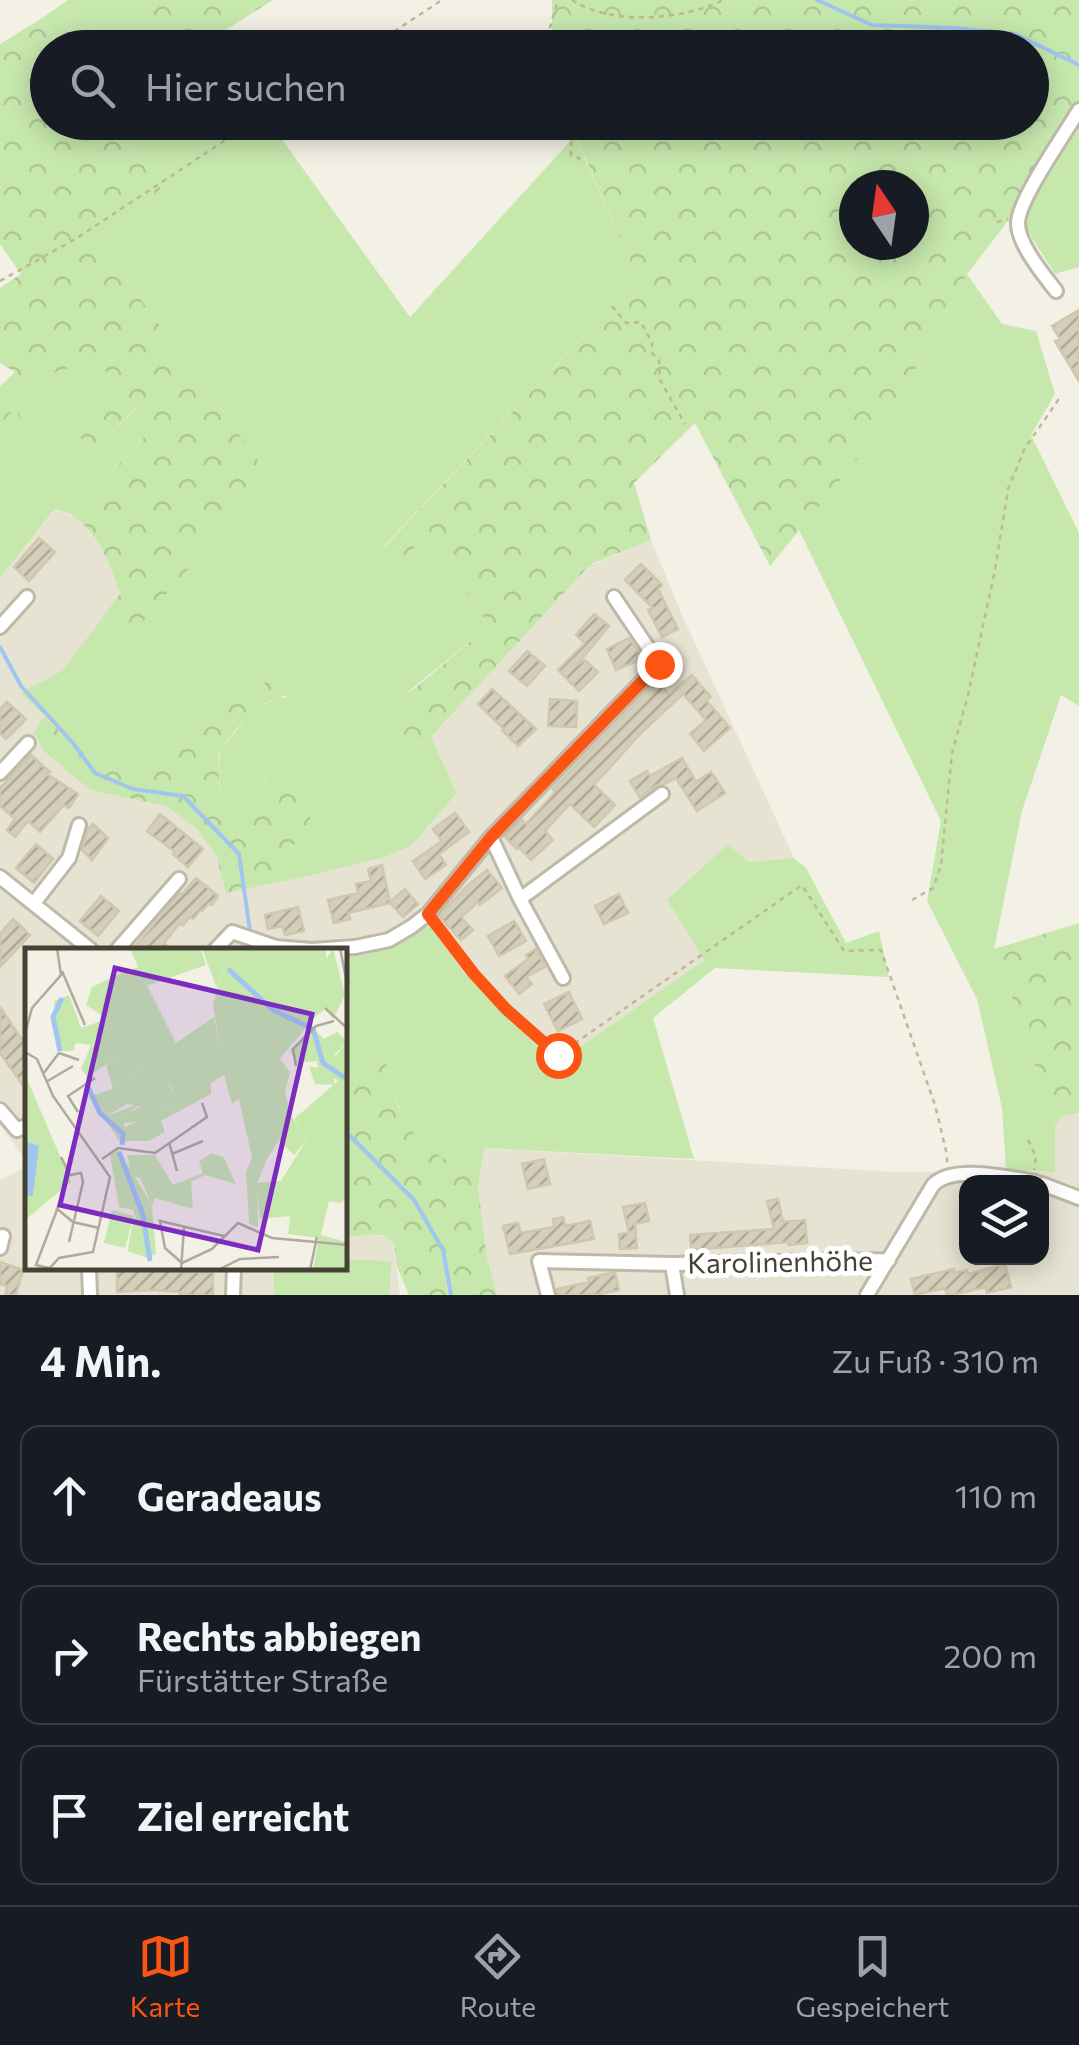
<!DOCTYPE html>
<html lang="de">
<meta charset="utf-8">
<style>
:root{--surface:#171b24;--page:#242831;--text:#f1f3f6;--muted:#9ea1a6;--line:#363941;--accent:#fc5413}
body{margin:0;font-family:Commissioner,sans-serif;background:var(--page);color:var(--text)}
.controls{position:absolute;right:30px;bottom:30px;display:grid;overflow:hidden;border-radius:20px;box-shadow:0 5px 25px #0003}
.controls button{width:90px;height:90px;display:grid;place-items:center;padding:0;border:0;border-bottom:2px solid var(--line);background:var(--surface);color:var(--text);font:50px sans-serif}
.compass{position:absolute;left:839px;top:170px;width:90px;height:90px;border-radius:50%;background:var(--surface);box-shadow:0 5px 25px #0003;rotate:347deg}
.stop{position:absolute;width:30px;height:30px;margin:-22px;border:8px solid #fc5413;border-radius:50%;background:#fff}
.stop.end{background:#fc5413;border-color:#fff;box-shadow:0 2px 10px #0008}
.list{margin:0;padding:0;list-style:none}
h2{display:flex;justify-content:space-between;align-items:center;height:130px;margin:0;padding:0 40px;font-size:42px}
h2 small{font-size:32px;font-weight:400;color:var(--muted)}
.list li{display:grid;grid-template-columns:65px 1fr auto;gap:30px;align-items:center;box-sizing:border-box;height:140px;margin:0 20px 20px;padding:0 20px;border:2px solid var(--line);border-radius:20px}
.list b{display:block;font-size:38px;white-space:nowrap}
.list p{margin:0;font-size:32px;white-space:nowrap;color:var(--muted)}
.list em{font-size:32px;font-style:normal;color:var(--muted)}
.icon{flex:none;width:55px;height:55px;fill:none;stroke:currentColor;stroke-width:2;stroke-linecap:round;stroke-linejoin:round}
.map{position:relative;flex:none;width:1079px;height:1295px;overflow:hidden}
.search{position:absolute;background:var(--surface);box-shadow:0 5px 25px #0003;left:30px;right:30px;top:30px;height:110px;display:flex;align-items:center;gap:25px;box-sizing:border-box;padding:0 35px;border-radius:55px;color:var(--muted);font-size:38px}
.sheet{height:610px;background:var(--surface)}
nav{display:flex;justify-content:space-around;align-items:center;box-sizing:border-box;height:140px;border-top:2px solid var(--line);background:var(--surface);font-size:28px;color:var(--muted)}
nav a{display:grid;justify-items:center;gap:5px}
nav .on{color:var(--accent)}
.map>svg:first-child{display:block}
.residential{fill:#e7e3d3;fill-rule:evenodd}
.grass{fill:#c6e8ad}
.forest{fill:url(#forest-crowns);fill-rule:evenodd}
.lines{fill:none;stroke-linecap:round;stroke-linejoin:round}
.stream{stroke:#a0c5f1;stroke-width:4}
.building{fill:url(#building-hatch);stroke:#cfc7ae;stroke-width:2.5}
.minor-casing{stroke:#beb9a8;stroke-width:18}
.path{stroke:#c0b799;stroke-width:2.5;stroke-dasharray:5 5;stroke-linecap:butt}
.minor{stroke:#fff;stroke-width:12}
.route{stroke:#fc5413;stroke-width:12}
.labels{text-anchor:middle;stroke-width:10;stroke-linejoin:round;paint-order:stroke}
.street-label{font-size:28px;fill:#454135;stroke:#fff}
.inset-river{fill:none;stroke:#a0c5f1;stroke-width:5}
.inset-road{fill:none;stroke:#adaa9f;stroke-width:2.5}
.view{fill:#7b2cbf;fill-opacity:0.15;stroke:#7b2cbf;stroke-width:5}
.inset-edge{fill:none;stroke:#454135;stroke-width:5}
</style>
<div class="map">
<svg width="1079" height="1295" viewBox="0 0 1079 1295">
<defs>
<pattern id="forest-crowns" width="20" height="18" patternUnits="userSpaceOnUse" patternTransform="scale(2.5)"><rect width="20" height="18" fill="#c6e8ad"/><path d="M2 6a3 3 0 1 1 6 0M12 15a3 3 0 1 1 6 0" fill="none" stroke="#abc895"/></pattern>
<pattern id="building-hatch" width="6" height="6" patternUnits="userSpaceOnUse" patternTransform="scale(2.5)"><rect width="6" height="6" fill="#d5ceba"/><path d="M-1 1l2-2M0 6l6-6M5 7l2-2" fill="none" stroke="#afa998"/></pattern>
</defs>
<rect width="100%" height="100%" fill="#f3f0e5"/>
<!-- residential -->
<path class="residential" d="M56 509 78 519 104 549 121 594 63 670 22 693 44 716 35 733 90 790 166 806 198 830 216 855 226 893 385 857 411 846 457 793 431 737 584 571 594 564 651 540 682 615 794 858 748 862 668 901 705 959 564 1058 550 1059 462 970 430 925 384 948 350 956H345V950H28L27 1162 0 1125V578Z
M1079 1113V1295H497L487 1258 478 1186 483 1148 897 1172H1055V1127L1060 1117ZM966 1182H1042V1258H966Z
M27 1166 28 1268H345V1236L383 1235 394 1243 400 1295H0V1180Z"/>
<!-- grass -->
<path class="grass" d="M68 0H142L177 47H61L41 19Z
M1079 98V267L1055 274 1025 227 1008 221Z
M114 123H225L237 140 265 123H270L410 317 575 136 638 279 384 546 405 556 422 541 479 607 488 627 398 700 417 745 431 737 457 793 411 846 385 857 298 878 279 772 261 786 259 804 242 816 222 797 218 769 221 748 253 712 276 698 287 697 276 670 247 703 229 690 199 726 137 780 105 768 76 747 21 693 63 670 100 621 135 630 269 475 95 237 161 189Z
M967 274 1002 324 1036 331 1055 394 1031 435 1079 533V706L1061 695 1022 811 994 949 1019 1016 1055 1127V1172L1006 1170 1002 1108 977 999 927 901 941 821 799 530 891 418 928 344Z
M88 361 129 385 79 431 87 457 136 408 151 430C125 460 95 484 70 514L55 509 0 578V426L14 408 30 415C23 403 20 394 28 382Z
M728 844 748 862 794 858 806 868 846 943 879 931 889 977 715 968 653 1018 694 1159 484 1148 478 1186C460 1164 435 1161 419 1143 401 1123 392 1086 385 1060L345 1061V956L384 948 430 925 462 970 550 1059 564 1058 704 960 667 900Z
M345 1260 391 1261 390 1295H274V1268H345Z"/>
<!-- forest -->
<path class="forest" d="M142 0H273L199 47 177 48Z
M552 0H1079V98L1008 221 967 274 928 344 891 418 770 566 695 423 634 483 651 540 594 563 584 571 431 737 416 745 410 744 397 724 398 699 415 688 488 627 479 607 422 541 405 556 384 547 638 279 570 123 1032 122V48L552 47ZM854 185H914V245H854Z
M41 19 61 47 48 48V122L114 123 161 189 95 237 269 475 135 631 100 621 120 594C109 561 100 535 70 514 95 484 125 460 150 431L135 408 87 458 79 431 128 385 88 361 28 382C17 398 29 407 32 423L24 424 14 408 0 426V386L15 372 0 363V288L21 274 0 244V44Z
M298 667 304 688C291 695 285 695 274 699 261 704 227 736 221 749 215 763 220 783 222 797L242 815 259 804 261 786 279 772 298 773 309 798 312 838 292 845 298 878 226 893 216 855 198 830 166 806 90 790 45 752 34 733 44 716 76 747 105 768 137 780 199 726 229 689 247 703 276 670Z
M1079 923V1113L1061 1117 1055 1127 1019 1016 994 949Z
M385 1060 398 1106 419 1143 468 1174 478 1186 487 1258 497 1295H409L397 1267 394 1243 383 1235 345 1236V1061Z"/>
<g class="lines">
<!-- stream -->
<path class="stream" d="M817 0 872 25 955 28 1015 34 1079 65
M0 647 21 686 73 743 95 773 133 789 183 796 239 854 250 931
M242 949 243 950
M345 1131 414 1200 443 1250 451 1295"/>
</g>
<!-- building -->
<path class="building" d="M1079 310V381L1055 341 1060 339 1052 326Z
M39 538 55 552 29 581 14 567Z
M641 564 662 585 658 589 678 629 662 637 648 610 653 608 625 580Z
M594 614 609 626 577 665 585 660 598 672 579 691 558 670 585 643 576 635Z
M629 638 643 658 616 670 607 649Z
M527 651 545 666 527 686 509 671Z
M692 675 711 697 706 700 730 728 704 751 690 734 706 720 683 694 642 732 594 785 615 805 594 827 570 804 545 831 553 840 531 860 519 847 517 849 505 837 522 820 526 824 555 792 553 789 657 681 669 694Z
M492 689 536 729 518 746 502 730 504 729 478 704Z
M550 699 577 701 576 727 548 726Z
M7 702 26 719 6 739 0 733V709Z
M31 755 50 772 47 774 78 794 69 808 64 805 40 832 28 821 15 837 7 830 15 819 0 806V788Z
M682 758 696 782 711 772 725 793 697 811 676 778 664 784 657 785 640 798 630 781 647 771 650 776Z
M455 813 469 832 439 854 446 865 425 879 413 861 442 841 433 829Z
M160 814 203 849 188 867 173 854 175 852 147 831Z
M93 824 108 838 92 860 82 850 88 829Z
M36 844 53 859 34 883 16 868Z
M382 865 390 902 405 889 418 904 403 917 390 903 348 913 350 919 334 923 328 900 358 893 356 884 371 881 368 869Z
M487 870 502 888 480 905 478 902 461 917 473 930 461 940 439 916 466 887Z
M196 878 218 896 212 905 209 903 202 911 201 910 193 919 190 917 183 925 180 923 164 943 172 950H132L180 893 182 894Z
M619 894 628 913 604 924 595 906Z
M101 896 119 911 98 936 80 921Z
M298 907 304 931 285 935 282 926 268 929 265 915Z
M13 919 30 935 0 967V934Z
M514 921 526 941 499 956 488 936Z
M536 949 545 967 526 977 532 984 519 994 505 976 528 959 526 955Z
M569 992 582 1019 558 1031 544 1004Z
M0 1007 28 1049V1092L0 1053Z
M544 1159 550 1184 528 1189 522 1164Z
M778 1199 783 1222 805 1220 807 1243 789 1245V1242L691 1250 690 1235 774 1229 767 1201Z
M645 1203 649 1221 635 1224 637 1248 620 1249 619 1234 629 1233 623 1207Z
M563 1217 565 1226 590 1221 594 1239 510 1254 503 1226 518 1223 521 1233 554 1227 553 1219Z
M0 1262 23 1270 16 1295H5L8 1286 0 1284Z
M1005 1264 1011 1287 987 1293 986 1287 952 1295H947L945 1288 915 1295 911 1279 954 1269V1273L967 1270 968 1274Z
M117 1268H180V1272H213V1295H180V1292L154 1290 117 1292Z
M611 1273H615L619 1290 595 1295H558L557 1289 589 1282 588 1278Z"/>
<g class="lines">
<defs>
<path id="minor" d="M1056 291C1043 274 1017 243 1018 222 1020 197 1065 134 1079 110
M0 627 27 597
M0 773 28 743
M491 837 520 899 563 978
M0 877 91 950
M520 899 662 794
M34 903 69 858 79 825
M117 950 179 879
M215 950 232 932 276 947 312 950 355 947 389 940 411 927 428 914 491 837 659 664 614 597
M0 1110 17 1130 28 1125
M1042 1184 1079 1198
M0 1248 3 1236
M672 1264 677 1295
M89 1268 90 1295
M233 1295 234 1268
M548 1295 539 1261 672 1264 889 1260
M867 1295 933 1185C953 1164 1009 1178 1036 1182"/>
</defs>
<!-- minor casing -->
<use href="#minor" class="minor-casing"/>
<!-- path -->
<path class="path" d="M572 0C611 26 683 20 723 0
M369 48 442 0
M547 48 548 34 558 0
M566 122 571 134V155L579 158V165
M997 222 1008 219
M0 281 77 238 253 122
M612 306 626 323 641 322 652 343V353L659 360 660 380 685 424
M912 900 933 888 941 865 952 753 968 695 995 570 1008 489 1025 448 1061 396
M436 924 474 974 506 1009 558 1055 802 885 844 951 881 950 935 1105 947 1155V1164
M1028 1140 1036 1157 1034 1170"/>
<!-- minor -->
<use href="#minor" class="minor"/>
</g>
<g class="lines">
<!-- route -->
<path class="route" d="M558 1055 506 1009 474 974 428 914 491 837 659 664"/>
</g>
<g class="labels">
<!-- street labels -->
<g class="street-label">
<text transform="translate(780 1262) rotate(-1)" y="10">Karolinenhöhe</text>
</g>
</g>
<!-- overview -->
<g transform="translate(25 948)">
<rect width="322" height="322" fill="#f3f0e5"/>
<path d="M177 0H203L192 40 183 17ZM113 19 151 95 189 69 195 98 144 137 153 155 133 165 140 184 124 193H107L112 174 97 175 99 166 116 159 102 156 82 168 65 148 88 141 119 118 97 67 111 61 97 25ZM44 47 56 80 75 87V95L91 90 97 96 88 107 99 105 62 129 56 121 66 97 51 95 48 103H33L29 53ZM287 79 299 91 312 84 320 91 322 84V94L310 106 309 137 290 136 284 118 293 120 292 113 271 115 265 103ZM255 111 265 124 260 143 265 166 282 191 269 207 254 192 242 211 232 235 233 279 224 276 221 224 227 210 214 151ZM187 205 199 210 211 236 180 227 166 234 168 261 130 250 127 257 115 230 107 228 102 207H130L148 237 178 225 174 213ZM87 262 109 268 115 282 108 299 103 301 108 270 100 300 79 295Z" fill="#c6e8ad"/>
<path d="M105 0H175L181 17 121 38ZM203 0H301V11L308 1 320 47 308 71 300 61 291 68 235 134 207 156 199 127 186 135V146L134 174 133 165 153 155 145 137 137 136 195 98 188 57ZM97 25 111 61 98 68 119 118 88 141 81 117 99 105 86 108 97 96 91 90 69 98 77 88 56 80 82 71 61 57 67 39ZM322 94V246L317 255 304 253 296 287 322 294V322H288L294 290 263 286 265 268 235 271 231 235 256 233 282 191 269 171 313 133 300 121ZM0 126 46 234 0 272V247H8L11 216V200L1 194ZM68 153 82 168 116 155 97 170 100 179 112 174 107 193H94ZM93 201 127 257 131 306 123 310 102 303 115 282 108 262 94 259 85 207Z" fill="#c6e8ad"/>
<path d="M0 167 1 194 14 198 8 248 0 247Z" fill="#a0c5f1"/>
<path class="inset-river" d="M203 21 248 62 288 81 298 115 323 132M35 103 28 69 37 50M63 139 75 165 98 186 97 197M94 204 118 267 125 313"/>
<path class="inset-road" d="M315 0 323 40M37 23 60 77M300 60 323 81M0 86 7 60 36 27 32 0M0 104 12 111 28 148 85 229 68 304 34 310 23 322M271 118 268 101 291 78 309 73M18 126 34 105 54 112M21 134 48 118M53 164 43 148 70 130M144 194 152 223M147 206 178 193M36 209 45 227 56 225 58 234 44 294M77 211 93 200 130 205 182 169 177 155M31 260 48 274 74 280M157 315 187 301 213 275 247 290 323 297M157 315 140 300 135 273 199 288M24 320 11 317 38 246M156 322 159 280M193 322 215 311 254 309M285 322 292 289"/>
<path class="view" d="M90 20 287 66 233 302 35 257Z"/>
<rect width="322" height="322" class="inset-edge"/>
</g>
</svg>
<div class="controls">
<button><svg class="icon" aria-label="layers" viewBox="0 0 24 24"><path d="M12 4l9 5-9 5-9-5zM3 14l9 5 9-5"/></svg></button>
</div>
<svg class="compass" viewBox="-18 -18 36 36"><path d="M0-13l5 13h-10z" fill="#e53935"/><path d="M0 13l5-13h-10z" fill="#9ea1a6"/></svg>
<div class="stop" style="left:558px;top:1055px"></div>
<div class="stop end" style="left:659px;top:664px"></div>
<div class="search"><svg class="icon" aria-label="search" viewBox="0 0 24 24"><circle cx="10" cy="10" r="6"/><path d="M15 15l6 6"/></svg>Hier suchen</div>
</div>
<section class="sheet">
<h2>4 Min.<small>Zu Fuß · 310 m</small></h2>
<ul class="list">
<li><svg class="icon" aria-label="ahead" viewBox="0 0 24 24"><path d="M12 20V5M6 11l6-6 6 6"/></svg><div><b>Geradeaus</b></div><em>110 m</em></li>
<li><svg class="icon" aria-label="right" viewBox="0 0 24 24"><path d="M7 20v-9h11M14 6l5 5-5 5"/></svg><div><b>Rechts abbiegen</b><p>Fürstätter Straße</p></div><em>200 m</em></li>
<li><svg class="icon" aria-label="arrive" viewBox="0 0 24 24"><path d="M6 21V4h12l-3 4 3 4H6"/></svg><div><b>Ziel erreicht</b></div></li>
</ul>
</section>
<nav>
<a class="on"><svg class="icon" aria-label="map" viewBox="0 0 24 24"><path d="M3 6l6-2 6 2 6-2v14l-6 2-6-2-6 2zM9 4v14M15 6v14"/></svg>Karte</a>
<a><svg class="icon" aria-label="directions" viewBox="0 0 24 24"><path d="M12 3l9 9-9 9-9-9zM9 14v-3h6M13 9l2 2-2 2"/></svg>Route</a>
<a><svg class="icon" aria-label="saved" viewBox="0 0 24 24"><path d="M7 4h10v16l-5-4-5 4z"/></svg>Gespeichert</a>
</nav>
